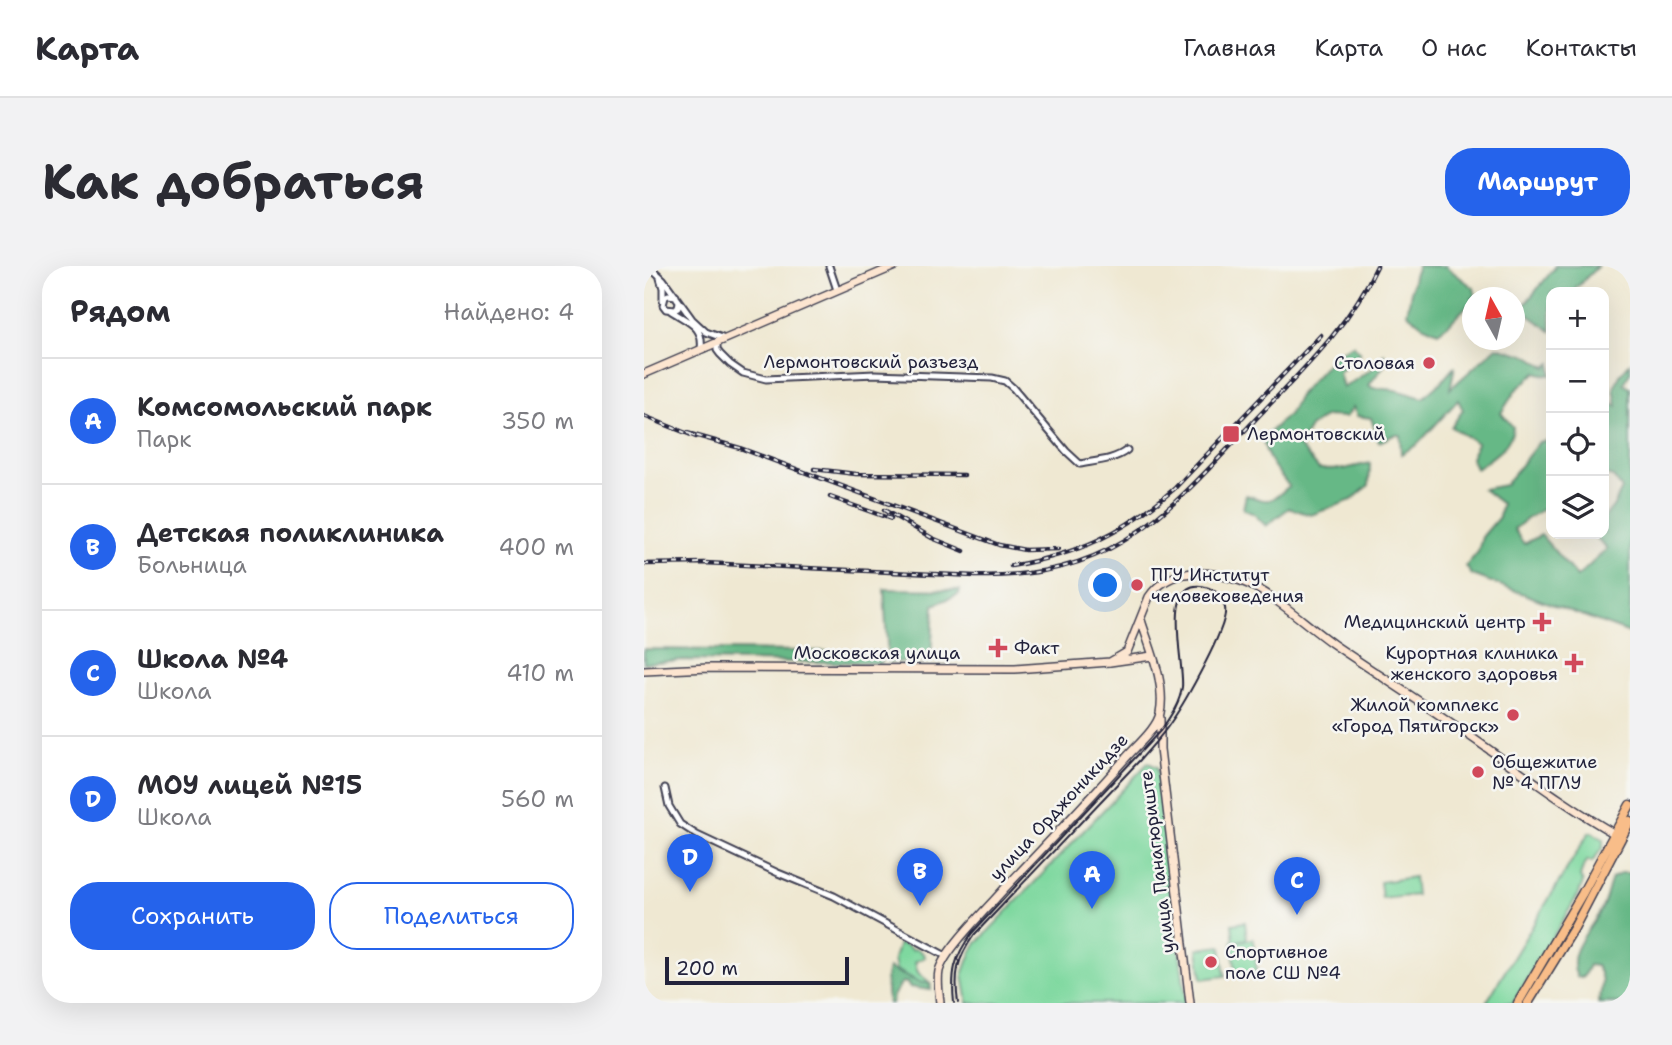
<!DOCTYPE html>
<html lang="ru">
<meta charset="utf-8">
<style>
:root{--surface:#fff;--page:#f2f2f3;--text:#2b2b33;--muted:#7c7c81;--line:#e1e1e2;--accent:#2563eb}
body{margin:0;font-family:"Shantell Sans",sans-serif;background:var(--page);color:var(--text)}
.controls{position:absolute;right:21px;top:21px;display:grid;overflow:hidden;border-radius:14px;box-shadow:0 7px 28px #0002}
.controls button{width:63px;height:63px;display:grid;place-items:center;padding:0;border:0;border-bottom:2px solid var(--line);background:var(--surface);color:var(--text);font:35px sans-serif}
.compass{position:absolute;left:818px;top:21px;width:63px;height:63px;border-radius:50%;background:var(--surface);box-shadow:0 7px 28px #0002;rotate:352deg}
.scale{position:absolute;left:21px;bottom:18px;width:184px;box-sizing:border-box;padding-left:7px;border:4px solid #22223b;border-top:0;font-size:19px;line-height:24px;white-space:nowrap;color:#22223b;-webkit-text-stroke:5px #f6f6f2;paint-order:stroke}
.you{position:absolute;left:462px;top:320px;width:24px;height:24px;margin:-18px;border:5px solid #fff;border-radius:50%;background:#1a73e8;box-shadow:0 0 0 10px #1a73e833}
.badge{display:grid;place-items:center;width:46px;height:46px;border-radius:50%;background:var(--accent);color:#fff;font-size:23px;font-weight:700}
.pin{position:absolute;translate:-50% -58px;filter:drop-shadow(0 2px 4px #0008)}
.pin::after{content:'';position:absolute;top:37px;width:24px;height:21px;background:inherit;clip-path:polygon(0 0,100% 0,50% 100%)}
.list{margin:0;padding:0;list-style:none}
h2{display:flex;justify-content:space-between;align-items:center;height:91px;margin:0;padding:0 28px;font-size:30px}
h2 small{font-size:23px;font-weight:400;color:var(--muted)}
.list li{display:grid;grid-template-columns:46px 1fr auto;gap:21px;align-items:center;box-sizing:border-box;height:126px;padding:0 28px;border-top:2px solid var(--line)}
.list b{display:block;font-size:26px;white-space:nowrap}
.list p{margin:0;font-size:23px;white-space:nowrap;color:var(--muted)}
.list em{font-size:23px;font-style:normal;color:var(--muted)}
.actions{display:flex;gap:14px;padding:21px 28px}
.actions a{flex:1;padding:16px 0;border:2px solid var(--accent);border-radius:28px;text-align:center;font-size:24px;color:var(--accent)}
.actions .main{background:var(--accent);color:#fff}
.icon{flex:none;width:38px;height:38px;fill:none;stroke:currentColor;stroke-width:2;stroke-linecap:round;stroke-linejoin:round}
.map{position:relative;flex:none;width:986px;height:737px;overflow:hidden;border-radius:28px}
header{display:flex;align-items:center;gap:42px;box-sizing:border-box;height:98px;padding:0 35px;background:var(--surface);border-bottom:2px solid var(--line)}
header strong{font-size:33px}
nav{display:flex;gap:38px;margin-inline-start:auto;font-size:24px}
.intro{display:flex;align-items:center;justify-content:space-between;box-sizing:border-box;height:168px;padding:0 42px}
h1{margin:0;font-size:49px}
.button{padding:18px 32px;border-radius:28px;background:var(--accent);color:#fff;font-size:24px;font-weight:700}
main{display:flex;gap:42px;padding:0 42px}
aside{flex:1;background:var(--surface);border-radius:28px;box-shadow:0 7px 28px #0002}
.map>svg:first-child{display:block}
.green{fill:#7ed89f;stroke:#507d6d;stroke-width:2}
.forest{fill:#66b886;stroke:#446d60;stroke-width:2}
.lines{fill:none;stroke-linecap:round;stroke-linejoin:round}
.street-casing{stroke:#414052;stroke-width:9}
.secondary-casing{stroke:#414052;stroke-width:10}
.primary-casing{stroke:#414052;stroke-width:11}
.street{stroke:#fff;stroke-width:5}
.secondary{stroke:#fce5d0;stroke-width:7}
.primary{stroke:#f8bd89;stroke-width:8}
.tram{stroke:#22223b;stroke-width:2}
.rail-casing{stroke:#22223b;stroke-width:4.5}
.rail{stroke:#f6f6f2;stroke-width:2;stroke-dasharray:5;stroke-linecap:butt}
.poi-dot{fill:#d1495b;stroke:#f6f6f2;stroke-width:2.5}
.labels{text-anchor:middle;stroke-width:5;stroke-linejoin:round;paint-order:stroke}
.street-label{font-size:18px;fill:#22223b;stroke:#f6f6f2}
.poi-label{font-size:18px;fill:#22223b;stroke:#f6f6f2;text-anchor:start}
</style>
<header>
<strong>Карта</strong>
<nav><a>Главная</a><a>Карта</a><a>О нас</a><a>Контакты</a></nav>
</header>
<div class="intro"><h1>Как добраться</h1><a class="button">Маршрут</a></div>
<main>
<aside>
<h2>Рядом<small>Найдено: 4</small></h2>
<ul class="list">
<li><span class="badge">A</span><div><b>Комсомольский парк</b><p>Парк</p></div><em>350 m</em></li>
<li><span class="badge">B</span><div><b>Детская поликлиника</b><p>Больница</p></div><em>400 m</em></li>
<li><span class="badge">C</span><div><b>Школа №4</b><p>Школа</p></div><em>410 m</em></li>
<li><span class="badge">D</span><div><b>МОУ лицей №15</b><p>Школа</p></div><em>560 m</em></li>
</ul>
<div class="actions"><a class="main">Сохранить</a><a>Поделиться</a></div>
</aside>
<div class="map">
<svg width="986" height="737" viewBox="0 0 986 737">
<rect width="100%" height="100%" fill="#f6f6f2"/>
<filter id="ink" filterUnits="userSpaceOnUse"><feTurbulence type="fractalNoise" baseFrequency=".0143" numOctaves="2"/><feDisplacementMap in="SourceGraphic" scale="14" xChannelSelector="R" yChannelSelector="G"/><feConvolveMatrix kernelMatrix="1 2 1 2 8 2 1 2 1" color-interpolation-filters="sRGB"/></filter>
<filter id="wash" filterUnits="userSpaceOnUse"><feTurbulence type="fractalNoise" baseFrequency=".00686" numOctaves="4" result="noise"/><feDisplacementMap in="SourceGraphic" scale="28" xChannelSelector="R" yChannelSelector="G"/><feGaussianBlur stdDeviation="1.57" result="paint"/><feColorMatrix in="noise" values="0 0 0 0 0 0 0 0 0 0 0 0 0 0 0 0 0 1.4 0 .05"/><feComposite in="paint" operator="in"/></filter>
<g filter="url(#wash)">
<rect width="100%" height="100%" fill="#efe8d2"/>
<!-- green -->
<path class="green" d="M504 497 513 501 542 737H324L319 709 327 687 333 677Z
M947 566 959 573V581L948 596 944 594 939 601 936 611 939 616 934 629 869 737H842L944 568Z
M770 611 772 629 738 633 736 616Z
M601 656 603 673 593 675 609 673 613 705 592 708 588 676 590 675 588 658Z
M255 677 265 681 267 684C273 682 278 685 281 691L271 696C274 712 276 707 286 717H277L252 704 250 693Z
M577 680 581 710 558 713 554 683Z"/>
<!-- forest -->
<path class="forest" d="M774 0H801L830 22 832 31 828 32V35L805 58 794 66 778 59 763 47 770 10Z
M912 0H954L932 22 930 26H907V65L886 50 878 42Z
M709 79 716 87 695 107 699 122 728 103 740 88 742 97 725 119 729 122 751 124 779 132 799 114 811 100 806 123 853 81 885 90 902 101 907 97V109H901L892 106 872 124 857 147 869 161C868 180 846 193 832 203L827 192 833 177 807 161 819 144 814 134 774 178 757 188 756 169H750L735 176 727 152 713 150 709 141 702 151 682 150 666 161 655 180 675 203H700L726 197 725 219 708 234 667 249 645 242 622 260 610 248 599 243 602 229C626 237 626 237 645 220 632 203 622 194 619 172L646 147 656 128 693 87Z
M986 97V106L980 118 986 122V367L828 309 822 300 834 286 838 271 855 251 858 238 839 223 861 219 895 176 907 174V238L883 253 870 263 880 278 897 269 933 311 963 283 949 268H960V252L970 239 978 223 969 211 960 209V134L973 140 970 122 976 109Z
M240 323 316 324 315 328 290 339 287 394 283 396H244Z
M0 383 238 386V397L39 394 0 397Z
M978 607H986V737H954C958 725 961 711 952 700L945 699 939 711H933C921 686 946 665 957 644 962 635 964 622 968 612Z
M244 702 277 717H286L287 724 265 721 263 717 258 716 249 730 248 737H244L242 712Z"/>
</g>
<g filter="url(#ink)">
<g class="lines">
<defs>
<path id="street" d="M5 0 19 13 48 53 62 66 81 73
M185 0 193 24
M16 12 19 22V34
M32 30 24 29 21 31 19 39 22 43 30 44 34 42 35 35
M26 44C43 56 60 59 57 83
M73 77V84L76 88 86 98 99 107 122 113 231 108 348 112 361 115 369 122 422 185 436 198C451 195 471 194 483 184
M21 522 25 540 36 558 53 569 134 607 190 630 302 690"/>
<path id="secondary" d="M0 108 251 0
M466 396 483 386 505 331C526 300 565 304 597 315 631 328 659 357 689 378 736 410 784 440 830 473 876 505 922 540 971 568
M0 405 65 402 371 403 466 396 508 390
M516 452V483L546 737
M296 737C295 727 293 715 295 705 301 683 345 641 361 622 401 580 442 537 481 493 490 482 514 462 516 447 522 417 506 383 497 354"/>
<path id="primary" d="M874 737 938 628 986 539
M884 737 930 662 986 555"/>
</defs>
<!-- street casing -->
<use href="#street" class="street-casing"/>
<!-- secondary casing -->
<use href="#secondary" class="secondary-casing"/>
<!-- primary casing -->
<use href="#primary" class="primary-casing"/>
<!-- street -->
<use href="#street" class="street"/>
<!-- secondary -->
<use href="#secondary" class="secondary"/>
<!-- primary -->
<use href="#primary" class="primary"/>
<!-- tram -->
<path class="tram" d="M310 737C307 707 310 691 328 667L517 464C526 451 536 437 538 421 541 399 514 304 565 322 574 326 579 332 581 342 585 360 539 439 527 456 518 470 507 481 496 494L330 669C313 693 310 708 314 737"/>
<defs>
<path id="rail" d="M0 150 52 171
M43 167 96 182 355 279 381 284 414 283
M170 203 212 208 320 209
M186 231 247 253
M240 244 288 272 320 285
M0 298 60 297 331 310C379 310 422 305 465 283 523 253 564 203 608 157 655 107 704 63 733 0
M367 300C435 288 478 268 530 223L677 69"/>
</defs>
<!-- rail casing -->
<use href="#rail" class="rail-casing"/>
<!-- rail -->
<use href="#rail" class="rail"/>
</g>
</g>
<!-- markers -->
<g class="poi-dot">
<circle cx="785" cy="97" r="7"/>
<rect x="578" y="159" width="18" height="18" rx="3.5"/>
<circle cx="493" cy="319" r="7"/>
<path d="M894.5 345.5h7v7h7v7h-7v7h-7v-7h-7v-7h7z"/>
<path d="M350.5 371.5h7v7h7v7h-7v7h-7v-7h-7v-7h7z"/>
<path d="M926.5 386.5h7v7h7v7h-7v7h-7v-7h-7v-7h7z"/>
<circle cx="869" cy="449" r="7"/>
<circle cx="834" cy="506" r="7"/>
<circle cx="567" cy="696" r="7"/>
</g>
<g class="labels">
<!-- street labels -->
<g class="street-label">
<text x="227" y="102">Лермонтовский разъезд</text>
<text x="233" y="393">Московская улица</text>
<text transform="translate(415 541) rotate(-47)" y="6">улица Орджоникидзе</text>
<text transform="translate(513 596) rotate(-97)" y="6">улица Панагюриште</text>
</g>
<!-- poi labels -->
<g class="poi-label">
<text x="771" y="103" text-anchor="end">Столовая</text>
<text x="603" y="174">Лермонтовский</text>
<text x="507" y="315">ПГУ Институт<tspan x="507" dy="21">человековедения</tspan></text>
<text x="882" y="362" text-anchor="end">Медицинский центр</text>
<text x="370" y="388">Факт</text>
<text x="914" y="393" text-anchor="end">Курортная клиника<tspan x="914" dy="21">женского здоровья</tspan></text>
<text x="855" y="445" text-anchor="end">Жилой комплекс<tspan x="855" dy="21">«Город Пятигорск»</tspan></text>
<text x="848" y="502">Общежитие<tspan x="848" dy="21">№ 4 ПГЛУ</tspan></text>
<text x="581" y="692">Спортивное<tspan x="581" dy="21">поле СШ №4</tspan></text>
</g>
</g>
</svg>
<div class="controls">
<button>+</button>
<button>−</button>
<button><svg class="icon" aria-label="locate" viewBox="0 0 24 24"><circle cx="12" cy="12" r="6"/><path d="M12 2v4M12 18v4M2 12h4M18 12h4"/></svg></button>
<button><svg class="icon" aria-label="layers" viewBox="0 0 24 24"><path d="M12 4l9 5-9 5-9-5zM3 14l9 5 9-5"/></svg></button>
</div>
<svg class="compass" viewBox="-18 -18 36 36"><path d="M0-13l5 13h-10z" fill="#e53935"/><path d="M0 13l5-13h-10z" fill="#7c7c81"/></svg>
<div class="scale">200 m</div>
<div class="you"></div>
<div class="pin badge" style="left:448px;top:643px">A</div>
<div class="pin badge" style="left:276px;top:640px">B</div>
<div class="pin badge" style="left:653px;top:649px">C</div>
<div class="pin badge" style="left:46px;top:626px">D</div>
</div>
</main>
